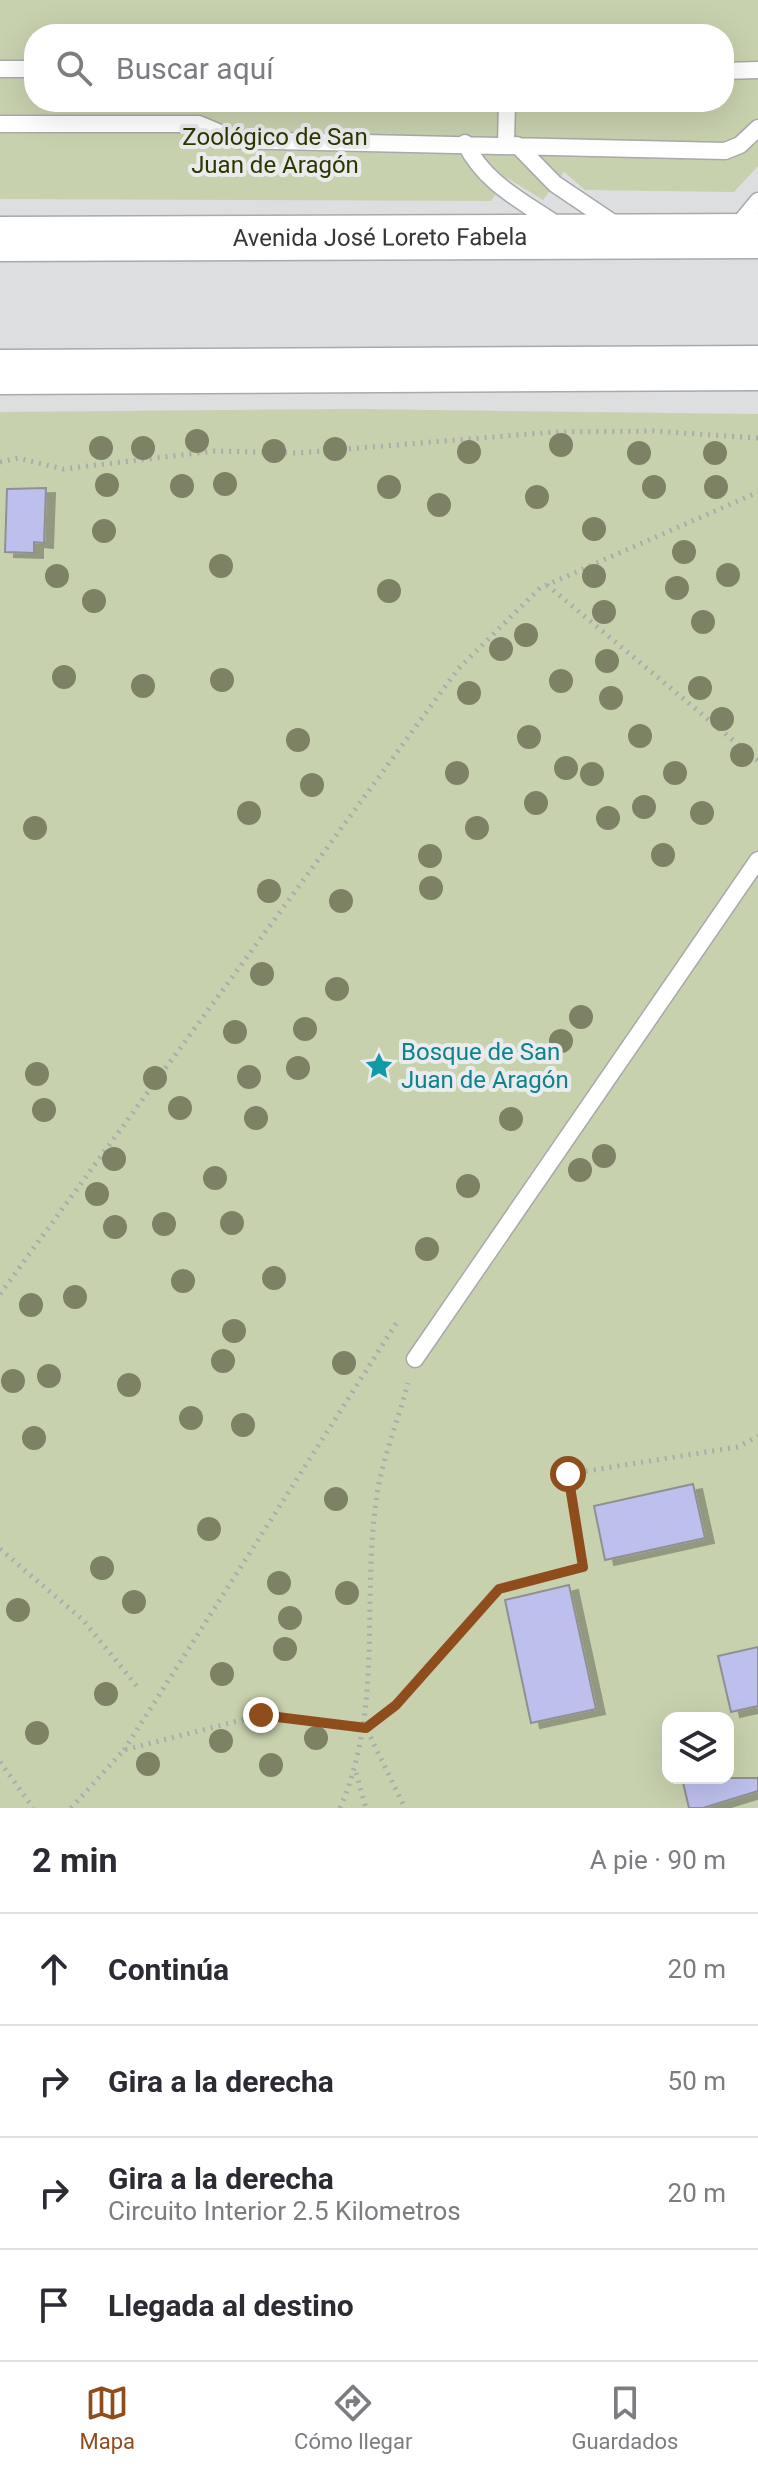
<!DOCTYPE html>
<html lang="es">
<meta charset="utf-8">
<style>
:root{--surface:#fff;--page:#f7f7f7;--text:#2b2b33;--muted:#7c7c81;--line:#e1e1e2;--accent:#8f4c1d}
body{margin:0;font-family:Roboto,sans-serif;background:var(--page);color:var(--text)}
.controls{position:absolute;right:24px;bottom:24px;display:grid;overflow:hidden;border-radius:16px;box-shadow:0 8px 32px #0002}
.controls button{width:72px;height:72px;display:grid;place-items:center;padding:0;border:0;border-bottom:2px solid var(--line);background:var(--surface);color:var(--text);font:40px sans-serif}
.stop{position:absolute;width:24px;height:24px;margin:-18px;border:6px solid #8f4c1d;border-radius:50%;background:#fff}
.stop.end{background:#8f4c1d;border-color:#fff;box-shadow:0 2px 8px #0008}
.list{margin:0;padding:0;list-style:none}
h2{display:flex;justify-content:space-between;align-items:center;height:104px;margin:0;padding:0 32px;font-size:34px}
h2 small{font-size:26px;font-weight:400;color:var(--muted)}
.list li{display:grid;grid-template-columns:52px 1fr auto;gap:24px;align-items:center;box-sizing:border-box;height:112px;padding:0 32px;border-top:2px solid var(--line)}
.list b{display:block;font-size:30px;white-space:nowrap}
.list p{margin:0;font-size:26px;white-space:nowrap;color:var(--muted)}
.list em{font-size:26px;font-style:normal;color:var(--muted)}
.icon{flex:none;width:44px;height:44px;fill:none;stroke:currentColor;stroke-width:2;stroke-linecap:round;stroke-linejoin:round}
.map{position:relative;flex:none;width:758px;height:1808px;overflow:hidden}
.search{position:absolute;background:var(--surface);box-shadow:0 8px 32px #0002;left:24px;right:24px;top:24px;height:88px;display:flex;align-items:center;gap:20px;box-sizing:border-box;padding:0 28px;border-radius:32px;color:var(--muted);font-size:30px}
.sheet{height:552px;background:var(--surface)}
nav{display:flex;justify-content:space-around;align-items:center;box-sizing:border-box;height:112px;border-top:2px solid var(--line);background:var(--surface);font-size:22px;color:var(--muted)}
nav a{display:grid;justify-items:center;gap:4px}
nav .on{color:var(--accent)}
.map>svg:first-child{display:block}
.green{fill:#c8d1ae;fill-rule:evenodd}
.building{fill:#bdc0ed;stroke:#909092;stroke-width:2;filter:url(#shadow)}
.lines{fill:none;stroke-linecap:round;stroke-linejoin:round}
.lane-casing{stroke:#a8a9ab;stroke-width:19}
.secondary-casing{stroke:#a8a9ab;stroke-width:47}
.path{stroke:#aaabad;stroke-width:5;stroke-dasharray:2 6;stroke-linecap:butt}
.lane{stroke:#fff;stroke-width:16}
.secondary{stroke:#fff;stroke-width:44}
.tree{fill:#7d8265}
.route{stroke:#8f4c1d;stroke-width:10}
.labels{text-anchor:middle;stroke-width:8;stroke-linejoin:round;paint-order:stroke}
.park-label{font-size:24px;fill:#2f3700;stroke:#eaebed}
.street-label{font-size:24px;fill:#363737;stroke:#eaebed}
.culture-label{font-size:24px;fill:#0d838f;stroke:#eaebed;text-anchor:start}
</style>
<div class="map">
<svg width="758" height="1808" viewBox="0 0 758 1808">
<defs>
<filter id="shadow"><feDropShadow dx="9" dy="5" stdDeviation="0" flood-color="#0004"/></filter>
</defs>
<rect width="100%" height="100%" fill="#dddee0"/>
<!-- green -->
<path class="green" d="M0 0H758V166L734 192 585 190 564 172 543 200 507 178 491 201 0 199ZM34 34H724V102H34Z
M356 409 758 414V1808H0V412ZM668 1718H728V1778H668Z"/>
<!-- building -->
<path class="building" d="M46 488 44 543 34 542V553L5 552 7 489Z
M693 1484 705 1538 605 1560 594 1506Z
M569 1585 596 1709 531 1723 505 1600Z
M758 1647V1706L731 1712 718 1656Z
M682 1778H758V1791L703 1808H689Z"/>
<g class="lines">
<defs>
<path id="lane" d="M0 69H34
M724 71 758 70
M0 124H199L237 140 725 151 740 145 758 128
M465 143C485 184 523 201 560 227
M506 144 507 102
M517 145 555 184 619 227
M735 229 758 201
M415 1359 758 860"/>
<g id="secondary">
<path id="s1" d="M0 239 758 236"/>
<path d="M0 372 758 368"/>
</g>
</defs>
<!-- lane casing -->
<use href="#lane" class="lane-casing"/>
<!-- secondary casing -->
<use href="#secondary" class="secondary-casing"/>
<!-- path -->
<path class="path" d="M0 462 18 458 63 469 215 451 298 453 554 432 653 431 758 438
M547 585 758 761
M0 1294 458 669 540 588 758 492
M0 1549 83 1620 140 1690
M366 1728 396 1705 499 1589 583 1567 568 1474 738 1447 758 1436
M124 1750 399 1319
M0 1762 33 1808
M356 1773 366 1808
M71 1808 124 1750 261 1715 366 1728 405 1808
M340 1808C383 1710 362 1605 376 1501 381 1462 398 1421 408 1383"/>
<!-- lane -->
<use href="#lane" class="lane"/>
<!-- secondary -->
<use href="#secondary" class="secondary"/>
</g>
<!-- trees -->
<g class="tree">
<circle cx="197" cy="441" r="12"/>
<circle cx="561" cy="445" r="12"/>
<circle cx="101" cy="448" r="12"/>
<circle cx="143" cy="448" r="12"/>
<circle cx="335" cy="449" r="12"/>
<circle cx="274" cy="451" r="12"/>
<circle cx="469" cy="452" r="12"/>
<circle cx="639" cy="453" r="12"/>
<circle cx="715" cy="453" r="12"/>
<circle cx="225" cy="484" r="12"/>
<circle cx="107" cy="485" r="12"/>
<circle cx="182" cy="486" r="12"/>
<circle cx="389" cy="487" r="12"/>
<circle cx="654" cy="487" r="12"/>
<circle cx="716" cy="487" r="12"/>
<circle cx="537" cy="497" r="12"/>
<circle cx="439" cy="505" r="12"/>
<circle cx="594" cy="529" r="12"/>
<circle cx="104" cy="531" r="12"/>
<circle cx="684" cy="552" r="12"/>
<circle cx="221" cy="566" r="12"/>
<circle cx="728" cy="575" r="12"/>
<circle cx="57" cy="576" r="12"/>
<circle cx="594" cy="576" r="12"/>
<circle cx="677" cy="588" r="12"/>
<circle cx="389" cy="591" r="12"/>
<circle cx="94" cy="601" r="12"/>
<circle cx="604" cy="612" r="12"/>
<circle cx="703" cy="622" r="12"/>
<circle cx="526" cy="635" r="12"/>
<circle cx="501" cy="649" r="12"/>
<circle cx="607" cy="661" r="12"/>
<circle cx="64" cy="677" r="12"/>
<circle cx="222" cy="680" r="12"/>
<circle cx="561" cy="681" r="12"/>
<circle cx="143" cy="686" r="12"/>
<circle cx="700" cy="688" r="12"/>
<circle cx="469" cy="693" r="12"/>
<circle cx="611" cy="698" r="12"/>
<circle cx="722" cy="719" r="12"/>
<circle cx="640" cy="736" r="12"/>
<circle cx="529" cy="737" r="12"/>
<circle cx="298" cy="740" r="12"/>
<circle cx="742" cy="755" r="12"/>
<circle cx="566" cy="768" r="12"/>
<circle cx="457" cy="773" r="12"/>
<circle cx="675" cy="773" r="12"/>
<circle cx="592" cy="774" r="12"/>
<circle cx="312" cy="785" r="12"/>
<circle cx="536" cy="803" r="12"/>
<circle cx="644" cy="807" r="12"/>
<circle cx="249" cy="813" r="12"/>
<circle cx="702" cy="813" r="12"/>
<circle cx="608" cy="818" r="12"/>
<circle cx="35" cy="828" r="12"/>
<circle cx="477" cy="828" r="12"/>
<circle cx="663" cy="855" r="12"/>
<circle cx="430" cy="856" r="12"/>
<circle cx="431" cy="888" r="12"/>
<circle cx="269" cy="891" r="12"/>
<circle cx="341" cy="901" r="12"/>
<circle cx="262" cy="974" r="12"/>
<circle cx="337" cy="989" r="12"/>
<circle cx="581" cy="1017" r="12"/>
<circle cx="305" cy="1029" r="12"/>
<circle cx="235" cy="1032" r="12"/>
<circle cx="561" cy="1041" r="12"/>
<circle cx="298" cy="1068" r="12"/>
<circle cx="37" cy="1074" r="12"/>
<circle cx="249" cy="1077" r="12"/>
<circle cx="155" cy="1078" r="12"/>
<circle cx="180" cy="1108" r="12"/>
<circle cx="44" cy="1110" r="12"/>
<circle cx="256" cy="1118" r="12"/>
<circle cx="511" cy="1119" r="12"/>
<circle cx="604" cy="1156" r="12"/>
<circle cx="114" cy="1159" r="12"/>
<circle cx="580" cy="1170" r="12"/>
<circle cx="215" cy="1178" r="12"/>
<circle cx="468" cy="1186" r="12"/>
<circle cx="97" cy="1194" r="12"/>
<circle cx="232" cy="1223" r="12"/>
<circle cx="164" cy="1224" r="12"/>
<circle cx="115" cy="1227" r="12"/>
<circle cx="427" cy="1249" r="12"/>
<circle cx="274" cy="1278" r="12"/>
<circle cx="183" cy="1281" r="12"/>
<circle cx="75" cy="1297" r="12"/>
<circle cx="31" cy="1305" r="12"/>
<circle cx="234" cy="1331" r="12"/>
<circle cx="223" cy="1361" r="12"/>
<circle cx="344" cy="1363" r="12"/>
<circle cx="49" cy="1376" r="12"/>
<circle cx="13" cy="1381" r="12"/>
<circle cx="129" cy="1385" r="12"/>
<circle cx="191" cy="1418" r="12"/>
<circle cx="243" cy="1425" r="12"/>
<circle cx="34" cy="1438" r="12"/>
<circle cx="336" cy="1499" r="12"/>
<circle cx="209" cy="1529" r="12"/>
<circle cx="102" cy="1568" r="12"/>
<circle cx="279" cy="1583" r="12"/>
<circle cx="347" cy="1593" r="12"/>
<circle cx="134" cy="1602" r="12"/>
<circle cx="18" cy="1610" r="12"/>
<circle cx="290" cy="1618" r="12"/>
<circle cx="285" cy="1649" r="12"/>
<circle cx="222" cy="1674" r="12"/>
<circle cx="106" cy="1694" r="12"/>
<circle cx="37" cy="1733" r="12"/>
<circle cx="316" cy="1738" r="12"/>
<circle cx="221" cy="1741" r="12"/>
<circle cx="148" cy="1764" r="12"/>
<circle cx="271" cy="1765" r="12"/>
</g>
<g class="lines">
<!-- route -->
<path class="route" d="M261 1715 366 1728 396 1705 499 1589 583 1567 568 1474"/>
</g>
<!-- icons -->
<defs>
<symbol id="sight-bare" viewBox="-9 -9 18 18"><path d="M0-6L1.8-2.2L6-1.7L2.9 1.2L3.7 5.4L0 3.3L-3.7 5.4L-2.9 1.2L-6-1.7L-1.8-2.2Z" fill="#0f9aa8" stroke="#eaebed" stroke-width="2.5" paint-order="stroke"/></symbol>
</defs>
<g fill-rule="evenodd">
<use href="#sight-bare" x="359" y="1046" width="40" height="40"/>
</g>
<g class="labels">
<!-- park labels -->
<g class="park-label">
<text x="275" y="145">Zoológico de San<tspan x="275" dy="28">Juan de Aragón</tspan></text>
</g>
<!-- street labels -->
<g class="street-label">
<text dy="8" stroke="none"><textPath href="#s1" startOffset="380">Avenida José Loreto Fabela</textPath></text>
</g>
<!-- culture labels -->
<g class="culture-label">
<text x="401" y="1060">Bosque de San<tspan x="401" dy="28">Juan de Aragón</tspan></text>
</g>
</g>
</svg>
<div class="controls">
<button><svg class="icon" aria-label="layers" viewBox="0 0 24 24"><path d="M12 4l9 5-9 5-9-5zM3 14l9 5 9-5"/></svg></button>
</div>
<div class="stop" style="left:568px;top:1474px"></div>
<div class="stop end" style="left:261px;top:1715px"></div>
<div class="search"><svg class="icon" aria-label="search" viewBox="0 0 24 24"><circle cx="10" cy="10" r="6"/><path d="M15 15l6 6"/></svg>Buscar aquí</div>
</div>
<section class="sheet">
<h2>2 min<small>A pie · 90 m</small></h2>
<ul class="list">
<li><svg class="icon" aria-label="ahead" viewBox="0 0 24 24"><path d="M12 20V5M6 11l6-6 6 6"/></svg><div><b>Continúa</b></div><em>20 m</em></li>
<li><svg class="icon" aria-label="right" viewBox="0 0 24 24"><path d="M7 20v-9h11M14 6l5 5-5 5"/></svg><div><b>Gira a la derecha</b></div><em>50 m</em></li>
<li><svg class="icon" aria-label="right" viewBox="0 0 24 24"><path d="M7 20v-9h11M14 6l5 5-5 5"/></svg><div><b>Gira a la derecha</b><p>Circuito Interior 2.5 Kilometros</p></div><em>20 m</em></li>
<li><svg class="icon" aria-label="arrive" viewBox="0 0 24 24"><path d="M6 21V4h12l-3 4 3 4H6"/></svg><div><b>Llegada al destino</b></div></li>
</ul>
</section>
<nav>
<a class="on"><svg class="icon" aria-label="map" viewBox="0 0 24 24"><path d="M3 6l6-2 6 2 6-2v14l-6 2-6-2-6 2zM9 4v14M15 6v14"/></svg>Mapa</a>
<a><svg class="icon" aria-label="directions" viewBox="0 0 24 24"><path d="M12 3l9 9-9 9-9-9zM9 14v-3h6M13 9l2 2-2 2"/></svg>Cómo llegar</a>
<a><svg class="icon" aria-label="saved" viewBox="0 0 24 24"><path d="M7 4h10v16l-5-4-5 4z"/></svg>Guardados</a>
</nav>
